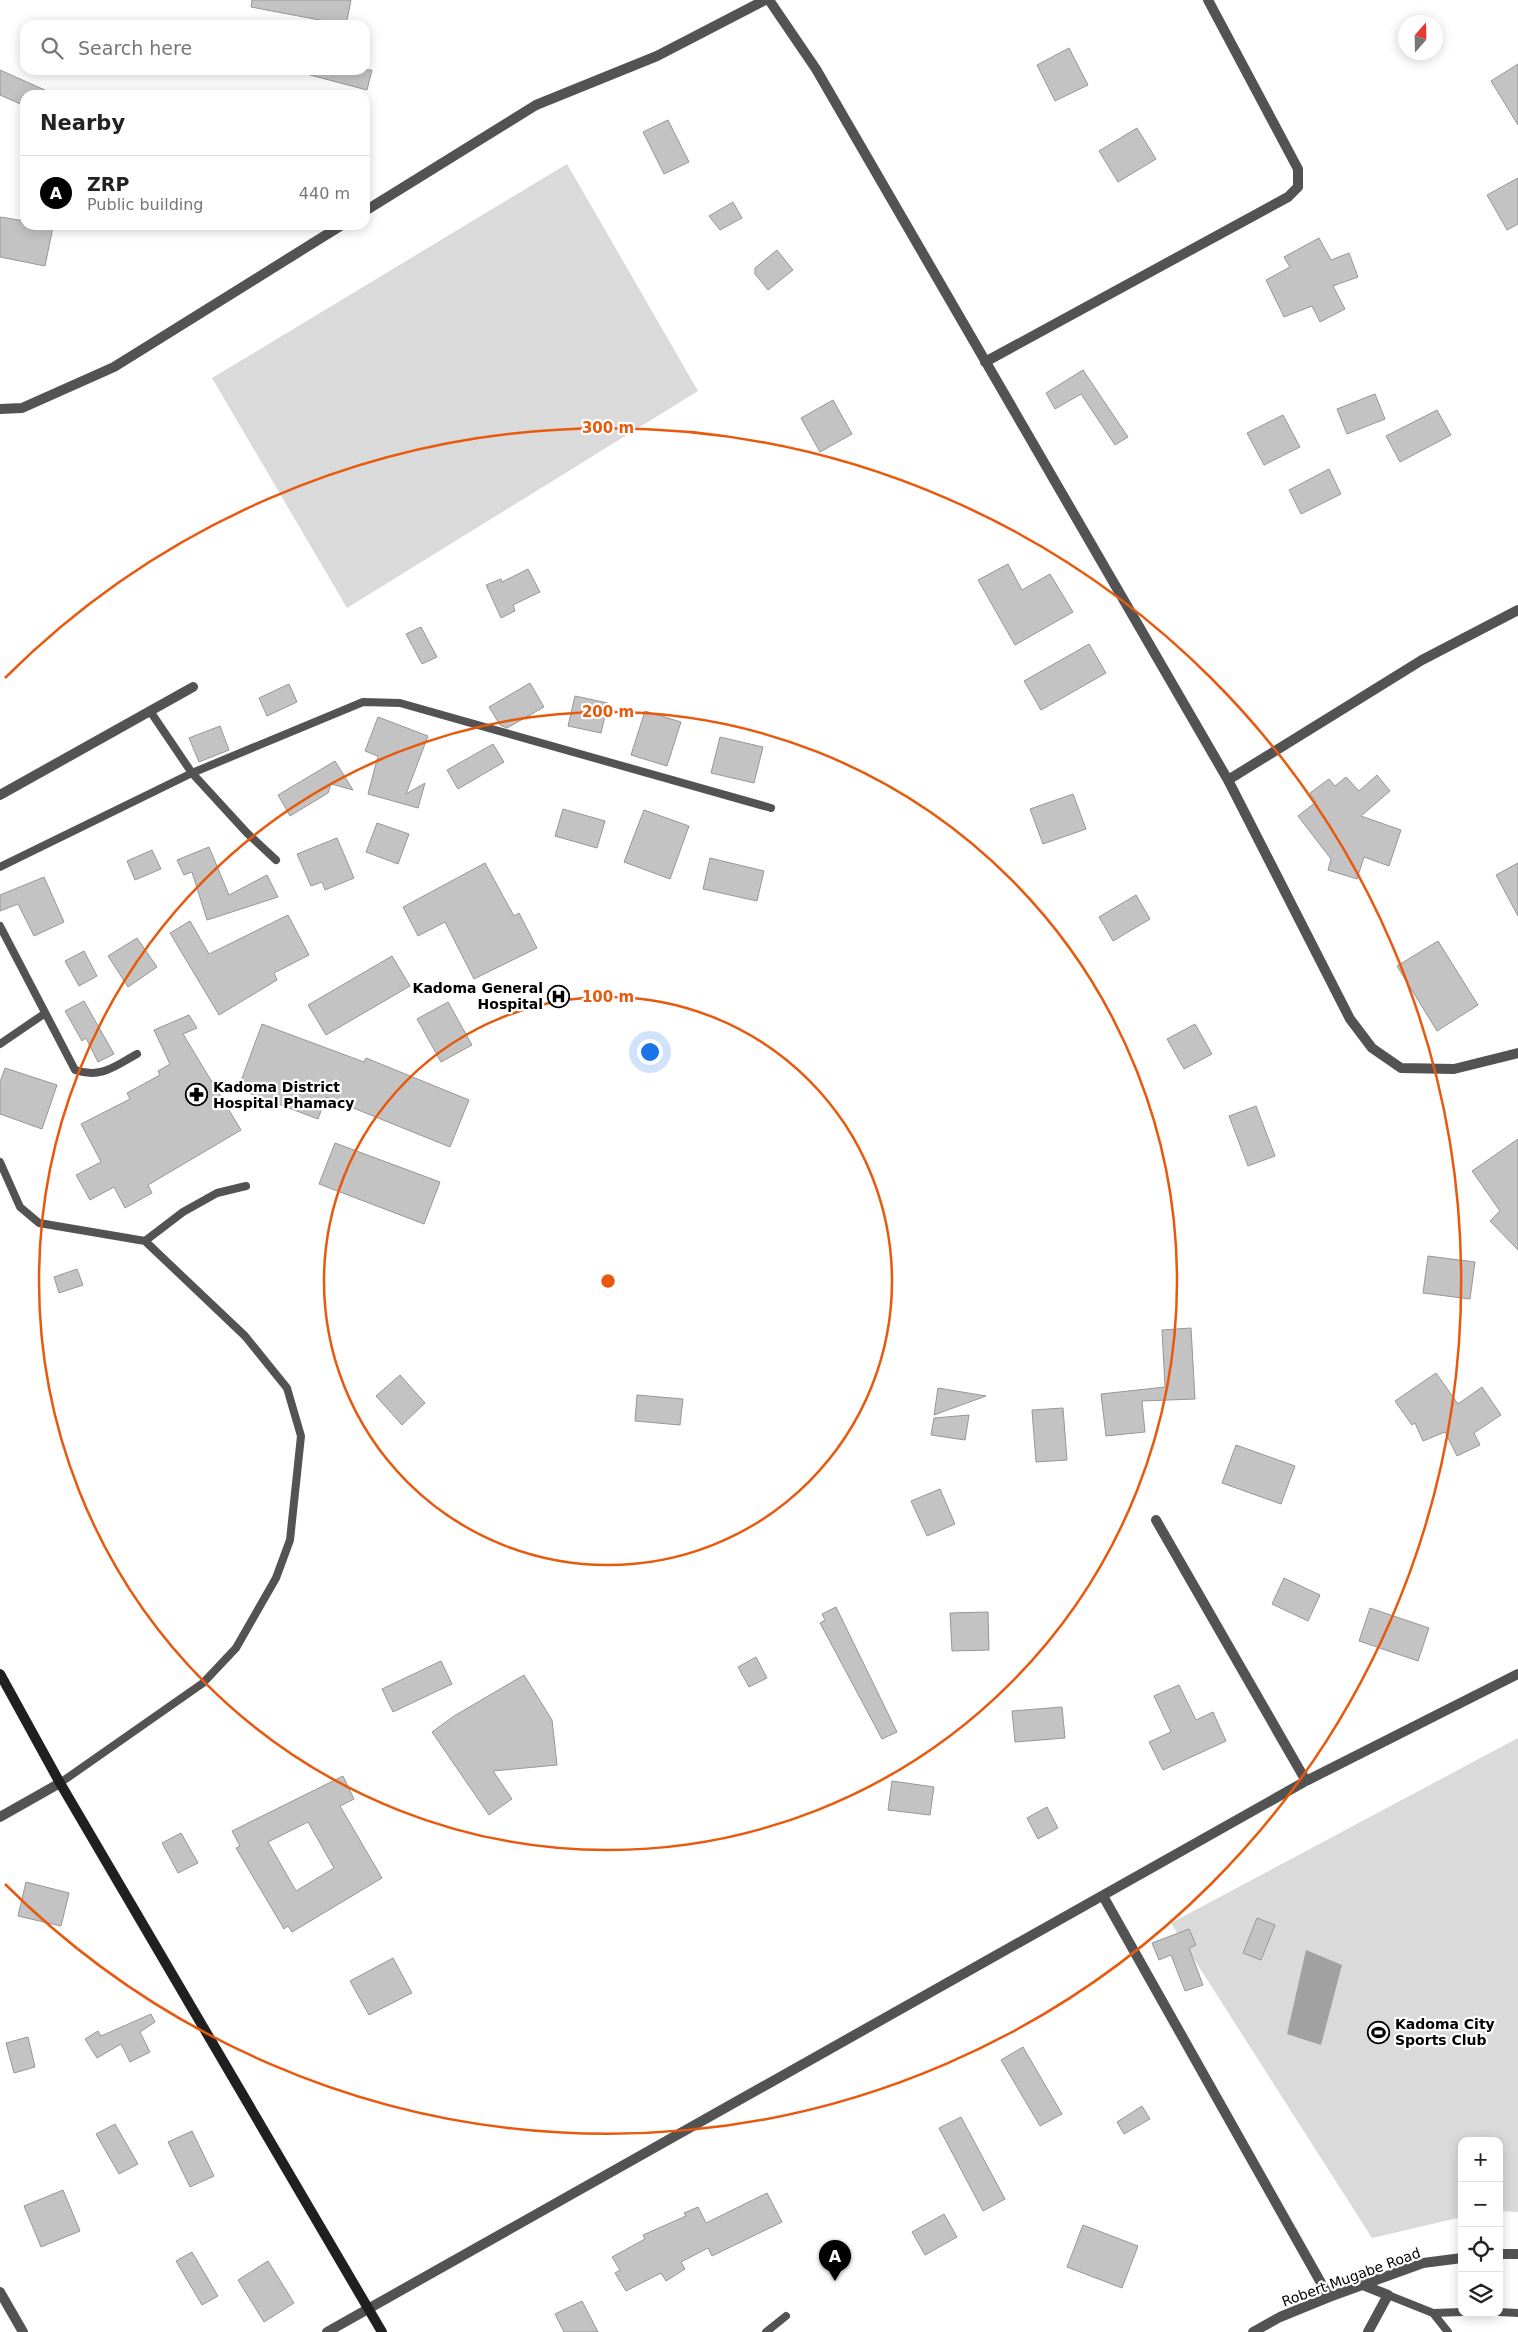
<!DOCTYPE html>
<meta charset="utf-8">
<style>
:root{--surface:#fff;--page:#f6f6f6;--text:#222;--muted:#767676;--line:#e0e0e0;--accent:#000}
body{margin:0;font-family:"DejaVu Sans",sans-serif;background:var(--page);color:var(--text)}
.controls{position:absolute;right:15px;bottom:15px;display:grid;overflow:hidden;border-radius:10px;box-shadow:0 2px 12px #0003}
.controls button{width:45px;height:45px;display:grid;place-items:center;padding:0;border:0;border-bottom:1px solid var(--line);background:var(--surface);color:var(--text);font:25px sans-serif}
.compass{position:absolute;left:1398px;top:15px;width:45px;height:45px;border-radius:50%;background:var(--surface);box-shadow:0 2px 12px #0003;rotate:20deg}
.you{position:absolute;left:649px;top:1051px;width:18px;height:18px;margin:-12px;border:4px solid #fff;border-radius:50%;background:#1a73e8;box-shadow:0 0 0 8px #1a73e833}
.badge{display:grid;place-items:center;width:32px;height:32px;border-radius:50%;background:var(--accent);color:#fff;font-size:16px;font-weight:700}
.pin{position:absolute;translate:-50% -41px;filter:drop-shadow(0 1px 2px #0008)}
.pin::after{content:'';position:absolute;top:26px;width:18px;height:15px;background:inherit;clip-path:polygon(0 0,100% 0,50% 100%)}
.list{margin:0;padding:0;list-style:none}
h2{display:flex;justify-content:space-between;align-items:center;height:65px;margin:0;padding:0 20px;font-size:21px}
h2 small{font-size:16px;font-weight:400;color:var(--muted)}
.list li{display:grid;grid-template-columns:32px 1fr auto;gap:15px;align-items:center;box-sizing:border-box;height:75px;padding:0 20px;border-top:1px solid var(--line)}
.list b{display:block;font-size:19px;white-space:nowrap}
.list p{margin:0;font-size:16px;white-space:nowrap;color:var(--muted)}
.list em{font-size:16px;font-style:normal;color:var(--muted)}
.icon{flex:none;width:28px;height:28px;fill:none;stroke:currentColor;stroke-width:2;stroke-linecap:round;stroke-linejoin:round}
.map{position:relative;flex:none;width:1518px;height:2332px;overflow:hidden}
.search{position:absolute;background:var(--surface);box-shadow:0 2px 12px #0003;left:20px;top:20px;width:350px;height:55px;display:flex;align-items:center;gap:12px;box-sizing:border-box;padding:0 18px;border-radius:15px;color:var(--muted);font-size:19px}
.panel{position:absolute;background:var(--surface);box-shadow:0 2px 12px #0003;left:20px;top:90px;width:350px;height:140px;border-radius:15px}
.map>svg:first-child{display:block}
.green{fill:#dadada}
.water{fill:#a1a1a1}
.building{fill:#c3c3c3;stroke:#979797;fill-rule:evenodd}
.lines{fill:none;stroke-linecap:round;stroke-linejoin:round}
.service{stroke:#535353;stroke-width:8}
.minor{stroke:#535353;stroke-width:10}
.tertiary{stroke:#535353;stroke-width:10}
.secondary{stroke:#202020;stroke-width:10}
.ring{fill:none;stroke:#e8590c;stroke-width:2.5}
.labels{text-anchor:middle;stroke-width:4.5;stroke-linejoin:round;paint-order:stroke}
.poi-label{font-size:14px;font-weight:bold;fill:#000;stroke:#fff;text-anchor:start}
.street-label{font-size:14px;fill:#000;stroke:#fff}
.centre{fill:#e8590c;stroke:#fff;stroke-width:2.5}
.ring-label{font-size:15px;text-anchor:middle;font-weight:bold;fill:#e8590c;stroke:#fff;stroke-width:4.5;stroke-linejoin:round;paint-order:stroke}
</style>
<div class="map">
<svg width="1518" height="2332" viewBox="0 0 1518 2332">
<rect width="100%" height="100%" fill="#fff"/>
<!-- green -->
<path class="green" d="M567 164 698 391 347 608 212 378Z
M1518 1738V2212L1499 2211V2141H1462V2217L1372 2238 1171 1923Z"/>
<!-- water -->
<path class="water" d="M1306 1950 1342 1965 1321 2045 1287 2034Z"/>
<!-- building -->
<path class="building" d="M252 0H351L346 25 251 7Z
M1069 48 1088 85 1055 101 1037 65Z
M1518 64V125L1491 81Z
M0 70 56 95H25V106L0 95Z
M310 70H372L367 90 310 75Z
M668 120 689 162 664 174 643 132Z
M1137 128 1156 159 1118 182 1099 151Z
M1518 178V224L1507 230 1487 195Z
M733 202 742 218 720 230 709 216Z
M0 217 25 221V225L53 227 45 266 0 257Z
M1319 238 1331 260 1349 253 1358 277 1333 286 1345 309 1320 322 1312 306 1284 317 1266 280 1290 267 1284 257Z
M777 250 793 270 768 290 755 274V268Z
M1083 370 1128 437 1115 445 1081 394 1055 409 1046 393Z
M1375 394 1385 419 1347 434 1337 409Z
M833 400 852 434 820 452 801 418Z
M1437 410 1451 435 1400 462 1386 436Z
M1283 415 1300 447 1264 465 1247 433Z
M1329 469 1341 494 1301 514 1289 490Z
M1008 564 1022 590 1050 574 1073 612 1015 645 978 580Z
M528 569 540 592 513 605 515 611 501 618 486 585 501 579 502 582Z
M421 627 437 657 422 664 406 634Z
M1089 644 1106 673 1041 710 1024 681Z
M530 683 544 707 507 728 500 725 489 707Z
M289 684 297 702 267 716 259 698Z
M575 696 608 703 601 733 568 726Z
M645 711 681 722 667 766 631 755Z
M378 717 428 736 406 794 425 783 418 808 368 794 378 756 365 751Z
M220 726 229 750 199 762 189 738Z
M720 737 763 747 754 783 711 773Z
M493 744 504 762 458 789 447 770Z
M335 761 353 790 331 784 328 793 290 816 278 795Z
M1377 775 1390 791 1361 816 1401 830 1389 866 1364 857 1357 879 1328 870 1331 859 1298 816 1316 802 1310 793 1329 779 1335 786 1346 777 1359 791Z
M1073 794 1086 829 1043 844 1030 809Z
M563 809 605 821 597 848 555 836Z
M644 810 689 826 670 879 624 862Z
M377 823 409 834 398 864 366 852Z
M337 838 354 878 325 890 322 882 311 886 297 854Z
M209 847 229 895 267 875 278 897 207 920 192 872 184 875 177 860Z
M152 850 161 869 135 880 127 861Z
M710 858 764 871 757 901 703 889Z
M485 863 514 916 519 913 537 948 474 979 445 922 418 936 403 907Z
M1518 863V916L1496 875Z
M44 877 64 922 34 936 18 904 0 911V895Z
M1136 895 1150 919 1113 941 1099 917Z
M288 915 309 955 274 973 277 980 219 1015 170 933 190 921 209 954Z
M137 938 157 967 128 987 108 956Z
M1438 941 1478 1005 1437 1031 1397 966Z
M84 951 97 976 79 986 65 961Z
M392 956 410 986 326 1035 308 1005Z
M84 1001 114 1054 98 1062 86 1038 82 1041 65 1011Z
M448 1002 472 1045 441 1062 417 1019Z
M189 1015 197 1028 183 1034 241 1130 148 1185 152 1193 125 1208 114 1187 90 1200 76 1175 101 1162 81 1124 130 1099 127 1093 160 1075 158 1071 170 1064 154 1030Z
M262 1024 364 1062 366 1058 469 1100 450 1147 326 1097 318 1119 238 1089Z
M1195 1024 1212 1054 1184 1069 1167 1039Z
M5 1068 57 1085 42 1129 0 1114V1082Z
M1256 1106 1275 1156 1248 1166 1229 1116Z
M1518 1139V1250L1490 1221 1500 1211 1472 1171Z
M335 1143 440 1182 424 1224 319 1184Z
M1428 1256 1475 1262 1470 1299 1423 1293Z
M77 1269 83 1285 59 1293 54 1277Z
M1191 1328 1195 1399 1142 1401 1145 1432 1106 1436 1101 1394 1165 1387 1162 1330Z
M1436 1373 1458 1404 1482 1387 1501 1415 1474 1433 1480 1445 1457 1456 1445 1432 1423 1441 1415 1423 1412 1425 1395 1401Z
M400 1375 425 1403 402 1425 376 1396Z
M938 1388 986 1396 934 1415Z
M637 1395 683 1399 680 1425 635 1421Z
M1063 1408 1067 1460 1036 1462 1032 1410Z
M969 1415 965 1440 931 1435 934 1418Z
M1236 1445 1295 1466 1281 1504 1222 1483Z
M940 1489 955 1524 927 1536 911 1501Z
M1284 1578 1320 1595 1308 1621 1272 1604Z
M836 1607 897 1732 882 1739 820 1623 825 1620 822 1614Z
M1370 1608 1429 1628 1418 1661 1359 1641Z
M988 1612 989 1650 952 1651 950 1613Z
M756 1657 767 1678 749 1687 738 1667Z
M441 1661 452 1684 393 1712 382 1689Z
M524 1675 552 1720 557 1765 493 1771 512 1799 489 1815 432 1732 454 1716Z
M1179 1685 1196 1720 1213 1712 1226 1741 1163 1770 1149 1742 1171 1732 1154 1696Z
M1062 1707 1065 1738 1015 1742 1012 1711Z
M343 1776 354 1799 340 1806 382 1878 292 1932 288 1926 284 1929 236 1848 240 1846 232 1831ZM308 1822 334 1868 296 1891 268 1842Z
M892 1781 934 1787 930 1815 888 1810Z
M1047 1807 1058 1828 1038 1839 1027 1818Z
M181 1833 198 1863 178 1873 162 1843Z
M26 1882 69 1893 61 1926 18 1916Z
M1257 1918 1275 1925 1261 1960 1243 1953Z
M1189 1929 1196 1945 1189 1948 1203 1985 1185 1991 1171 1955 1159 1960 1152 1943Z
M393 1958 412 1993 369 2015 350 1981Z
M151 2014 155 2022 140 2032 150 2052 130 2062 121 2044 97 2058 85 2039 98 2031 101 2036Z
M28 2037 35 2067 14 2073 6 2043Z
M1023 2047 1062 2114 1040 2126 1001 2060Z
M1142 2106 1150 2119 1124 2134 1117 2122Z
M961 2117 1005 2199 983 2211 939 2128Z
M115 2124 138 2164 119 2174 96 2134Z
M192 2131 214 2176 190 2187 168 2142Z
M63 2190 80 2231 41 2247 24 2206Z
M767 2193 782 2222 712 2256 708 2248 681 2262 685 2269 666 2281 661 2273 626 2291 615 2273 620 2270 612 2257 645 2239 643 2235 686 2216 684 2213 698 2207 706 2223Z
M944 2214 957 2237 925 2255 912 2232Z
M1083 2225 1138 2246 1122 2288 1067 2267Z
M192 2252 218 2296 202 2305 176 2261Z
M268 2261 294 2303 264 2322 238 2280Z
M582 2301 598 2332H564L555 2314Z"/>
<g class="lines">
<!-- service -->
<path class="service" d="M150 711 192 773 247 833 276 860
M0 867 192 773 363 702 400 703 771 808
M0 926 75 1070C101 1079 115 1066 137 1054
M0 1044 44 1014
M0 1162 20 1207 39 1223 145 1241 183 1212 217 1193 246 1186
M60 1783 203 1683 236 1648 276 1578 290 1540 301 1436 287 1388 245 1336 145 1241
M1388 2295 1433 2313 1448 2332
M1499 2312 1518 2313
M1433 2313 1462 2312
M766 2332 786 2316"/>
<!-- minor -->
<path class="minor" d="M769 0 816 69 1228 780 1350 1019 1372 1048 1401 1068 1454 1069 1518 1053
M365 211 536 105 657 56 765 0
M985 362 1288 197 1298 187V169L1208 0
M0 409 22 408 114 367 342 225
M1228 780 1422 660 1518 610
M0 795 193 687
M1156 1520 1306 1781
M0 1817 60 1783
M1103 1896 1329 2297
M1363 2285 1388 2295 1368 2332
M0 2292 23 2332
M327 2332 1306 1781 1518 1674"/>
<!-- tertiary -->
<path class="tertiary" d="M1499 2254H1518
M1253 2332 1280 2317 1329 2297 1423 2263 1462 2258"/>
<!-- secondary -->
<path class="secondary" d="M0 1674 60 1783 382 2332"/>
</g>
<!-- distance rings -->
<g class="ring">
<circle cx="608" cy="1281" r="284"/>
<circle cx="608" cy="1281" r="569"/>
<path d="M5 678A853 853 0 1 1 5 1884"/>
</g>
<!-- icons -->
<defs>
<symbol id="hospital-ring" viewBox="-11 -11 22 22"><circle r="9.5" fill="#fff" stroke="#000" stroke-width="1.5"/><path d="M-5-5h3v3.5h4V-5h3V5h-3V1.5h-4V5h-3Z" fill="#000"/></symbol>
<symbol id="pharmacy-ring" viewBox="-11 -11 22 22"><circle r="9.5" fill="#fff" stroke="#000" stroke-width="1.5"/><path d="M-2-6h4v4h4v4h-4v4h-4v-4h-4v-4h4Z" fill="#000"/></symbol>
<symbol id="stadium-ring" viewBox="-11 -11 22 22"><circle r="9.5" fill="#fff" stroke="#000" stroke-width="1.5"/><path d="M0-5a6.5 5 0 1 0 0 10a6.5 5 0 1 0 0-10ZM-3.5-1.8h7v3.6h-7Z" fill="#000"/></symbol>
</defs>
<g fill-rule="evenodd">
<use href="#hospital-ring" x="546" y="984" width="25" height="25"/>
<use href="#pharmacy-ring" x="184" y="1082" width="25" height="25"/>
<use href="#stadium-ring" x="1366" y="2020" width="25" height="25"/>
</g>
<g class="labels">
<!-- poi labels -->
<g class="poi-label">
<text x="543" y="993" text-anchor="end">Kadoma General<tspan x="543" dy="16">Hospital</tspan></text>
<text x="213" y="1092">Kadoma District<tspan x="213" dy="16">Hospital Phamacy</tspan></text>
<text x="1395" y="2029">Kadoma City<tspan x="1395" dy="16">Sports Club</tspan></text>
</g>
<!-- street labels -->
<g class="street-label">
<text transform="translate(1351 2277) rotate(-20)" y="5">Robert Mugabe Road</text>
</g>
</g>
<circle cx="608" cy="1281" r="8" class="centre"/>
<g class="ring-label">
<text x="608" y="433">300 m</text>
<text x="608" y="717">200 m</text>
<text x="608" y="1002">100 m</text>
</g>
</svg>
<div class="controls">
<button>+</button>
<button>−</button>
<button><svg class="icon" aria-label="locate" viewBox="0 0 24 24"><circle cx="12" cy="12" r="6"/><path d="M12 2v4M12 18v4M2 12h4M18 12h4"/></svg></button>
<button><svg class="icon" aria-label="layers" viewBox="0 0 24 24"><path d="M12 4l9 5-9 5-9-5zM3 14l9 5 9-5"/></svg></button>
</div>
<svg class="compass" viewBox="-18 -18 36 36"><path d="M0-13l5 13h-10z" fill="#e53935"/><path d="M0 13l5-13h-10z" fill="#767676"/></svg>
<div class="you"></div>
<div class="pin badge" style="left:835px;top:2281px">A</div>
<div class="search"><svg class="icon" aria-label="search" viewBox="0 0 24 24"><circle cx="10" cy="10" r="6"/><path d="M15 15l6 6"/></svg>Search here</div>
<section class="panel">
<h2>Nearby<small></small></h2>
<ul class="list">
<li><span class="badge">A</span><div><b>ZRP</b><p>Public building</p></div><em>440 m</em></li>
</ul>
</section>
</div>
